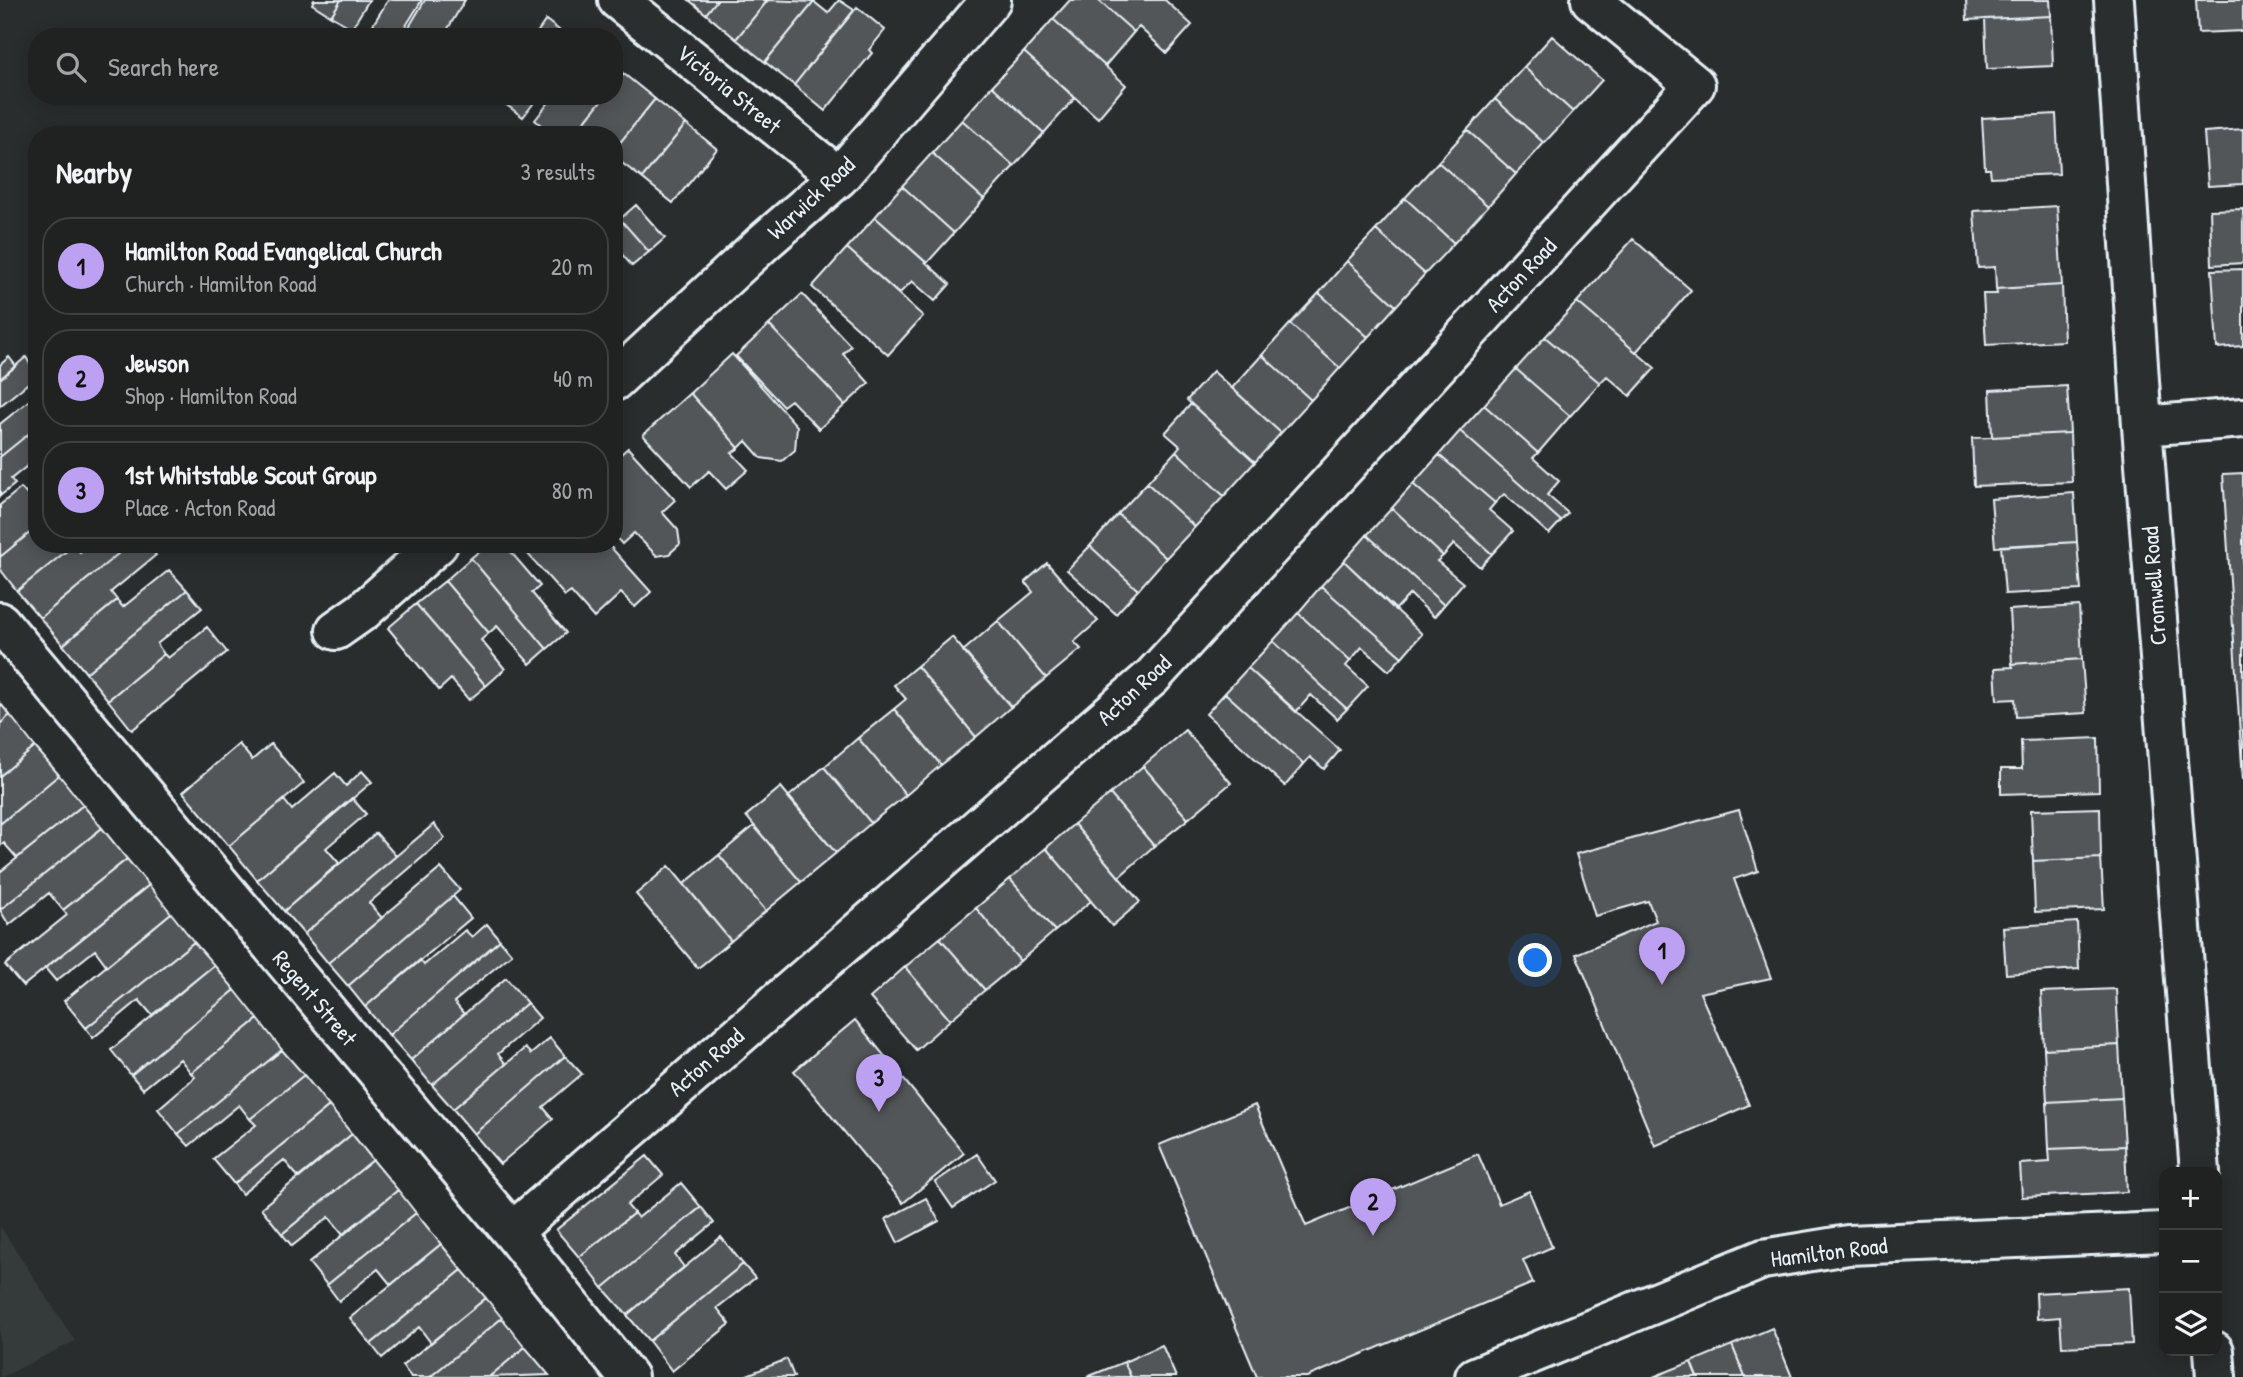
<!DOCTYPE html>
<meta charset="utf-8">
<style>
:root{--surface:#202222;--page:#2d2f2f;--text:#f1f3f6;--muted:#a2a4a5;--line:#3d3f40;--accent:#bca0f2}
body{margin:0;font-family:"Patrick Hand",sans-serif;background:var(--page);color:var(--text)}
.controls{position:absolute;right:21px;bottom:21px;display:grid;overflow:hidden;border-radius:14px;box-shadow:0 4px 18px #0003}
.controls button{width:63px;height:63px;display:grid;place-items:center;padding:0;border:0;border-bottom:2px solid var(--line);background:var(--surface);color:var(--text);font:35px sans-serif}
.you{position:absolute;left:1536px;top:961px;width:24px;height:24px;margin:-18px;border:5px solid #fff;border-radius:50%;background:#1a73e8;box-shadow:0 0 0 10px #1a73e833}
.badge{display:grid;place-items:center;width:46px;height:46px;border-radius:50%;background:var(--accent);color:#111;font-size:23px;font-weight:700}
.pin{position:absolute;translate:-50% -58px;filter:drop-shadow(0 2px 4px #0008)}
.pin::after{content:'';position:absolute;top:37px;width:24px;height:21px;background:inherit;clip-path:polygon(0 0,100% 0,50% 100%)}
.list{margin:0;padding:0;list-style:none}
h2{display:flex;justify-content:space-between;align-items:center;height:91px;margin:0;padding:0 28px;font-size:30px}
h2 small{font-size:23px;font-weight:400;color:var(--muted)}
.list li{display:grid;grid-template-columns:46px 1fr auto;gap:21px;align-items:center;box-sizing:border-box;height:98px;margin:0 14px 14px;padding:0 14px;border:2px solid var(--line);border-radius:28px}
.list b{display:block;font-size:26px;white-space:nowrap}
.list p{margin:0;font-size:23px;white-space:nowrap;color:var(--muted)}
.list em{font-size:23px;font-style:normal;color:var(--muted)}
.icon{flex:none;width:38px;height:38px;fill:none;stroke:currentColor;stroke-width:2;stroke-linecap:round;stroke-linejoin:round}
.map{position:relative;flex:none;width:2243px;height:1377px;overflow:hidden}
.search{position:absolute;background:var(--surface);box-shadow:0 4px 18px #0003;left:28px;top:28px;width:595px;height:77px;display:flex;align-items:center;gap:18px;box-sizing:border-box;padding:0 24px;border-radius:28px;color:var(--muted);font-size:26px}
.panel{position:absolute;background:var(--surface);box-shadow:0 4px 18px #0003;left:28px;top:126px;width:595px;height:427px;border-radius:28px}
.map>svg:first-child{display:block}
.built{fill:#363a3b}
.building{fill:#535759;stroke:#e8f1f8;stroke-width:2}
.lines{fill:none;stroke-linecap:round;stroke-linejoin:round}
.minor-casing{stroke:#e8f1f8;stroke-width:44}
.minor{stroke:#2a2d2e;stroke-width:38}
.labels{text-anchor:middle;stroke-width:5;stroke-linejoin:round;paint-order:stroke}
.street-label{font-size:23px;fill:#e8f1f8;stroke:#2a2d2e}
</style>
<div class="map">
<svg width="2243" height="1377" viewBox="0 0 2243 1377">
<rect width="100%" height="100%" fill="#2a2d2e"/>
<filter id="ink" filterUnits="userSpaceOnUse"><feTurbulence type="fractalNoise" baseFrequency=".0143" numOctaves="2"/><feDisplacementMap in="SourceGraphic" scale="14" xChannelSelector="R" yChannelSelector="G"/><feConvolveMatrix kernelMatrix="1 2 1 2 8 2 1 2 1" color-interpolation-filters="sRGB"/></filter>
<g filter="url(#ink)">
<!-- built -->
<path class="built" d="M0 1226 75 1341 2 1377H0Z"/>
<!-- building -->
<path class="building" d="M314 0H341L331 16 312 4Z
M341 0H369L352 28 331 16Z
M388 0H422L399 37H386L371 28Z
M425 0H465L443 37H403Z
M689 0H717L706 14Z
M717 0H768L736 39 706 14Z
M768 0 814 2 765 62 736 39Z
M839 0 854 10 794 85 765 62 814 2 828 13Z
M1070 0H1098L1134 32 1105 66 1053 19Z
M1098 0H1165L1192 25 1167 53 1139 27 1134 32Z
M1966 0H2050L2051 16 1967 20Z
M2196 0H2243V31L2198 33Z
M857 7 885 30 869 50 872 53 825 111 794 85Z
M2051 16 2053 66 1987 69 1985 19Z
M1053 19 1126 85 1098 118 1024 52Z
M546 20 568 37H534Z
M1552 36 1602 80 1573 112 1524 67Z
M1024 52 1075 98 1044 133 992 86Z
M614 66 624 74 614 85Z
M1524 67 1573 112 1544 143 1495 99Z
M624 74 655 99 614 150V135H587L579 128 605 96H614V85Z
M992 86 1044 133 1014 166 962 120Z
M494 96H539L523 117Z
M554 96H605L574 135H553L535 120Z
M655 99 686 124 642 178 614 157V150Z
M1495 99 1544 143 1516 174 1467 130Z
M2056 114 2059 174 1991 177 1990 169H1985L1982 118Z
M962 120 1014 166 984 199 932 153Z
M686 124 717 149 673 203 642 178Z
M2243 129V184L2208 186 2204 132Z
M1467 130 1516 174 1488 206 1438 162Z
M932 153 984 199 954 233 902 186Z
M1438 162 1488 206 1454 243 1405 198Z
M902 186 954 233 927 263 875 217Z
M1405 198 1454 243 1425 274 1376 230Z
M636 205 665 238 649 252 620 219Z
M2057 206 2062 285 1996 289 1995 267 1978 268 1974 211Z
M2243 209V263L2212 265 2210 210Z
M875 217 950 284 935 301 912 281 899 294 847 248Z
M620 219 649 252 632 266 614 245V223Z
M1376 230 1425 274 1396 306 1347 261Z
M1633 239 1691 290 1636 352 1577 302Z
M847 248 923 316 888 355 812 287Z
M1347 261 1396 306 1368 337 1319 293Z
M2243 269V346L2217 348 2212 270Z
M2062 285 2064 341 1986 345 1983 294H1997L1996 289Z
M1319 293 1368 337 1340 368 1290 324Z
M802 294 851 346 843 354 869 383 845 405 769 325Z
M1577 302 1655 368 1630 396 1607 376 1600 383 1545 337Z
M1290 324 1340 368 1311 400 1262 355Z
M769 325 845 405 819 429 791 400 783 406 736 356Z
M1545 337 1600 383 1570 416 1516 369Z
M732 354 797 426 795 450 782 461 761 458 746 441 739 448 690 393Z
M1262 355 1311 400 1281 433 1232 388Z
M9 357 16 366 0 379V365Z
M26 357 37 376 0 406V379Z
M1516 369 1570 416 1538 453 1484 405Z
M1213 371 1281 433 1255 462 1187 400Z
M2067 386 2070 433 1992 437 1990 390Z
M690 393 739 448 732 453 748 470 726 489 709 471 691 487 643 435Z
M37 394V427L0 457V424Z
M1191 404 1255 462 1224 496 1176 451 1180 446 1165 433Z
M1484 405 1538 453 1533 458 1559 481 1547 495 1568 513 1561 521 1460 431Z
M37 427V458L11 479 15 484 0 496V457Z
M1460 431 1561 521 1549 534 1504 494 1495 503 1439 455Z
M2070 433 2072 482 1974 486 1972 438Z
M628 448 675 500 662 512 678 530 680 544 669 554 657 556 634 533 622 544 614 535V460Z
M1176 451 1224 496 1195 527 1147 483Z
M1439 455 1495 503 1489 510 1513 531 1492 554 1413 484Z
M2243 473V780L2223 474Z
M1147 483 1195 527 1166 558 1118 514Z
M1413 484 1492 554 1480 567 1454 544 1443 556 1392 508Z
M21 488 30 498 37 493V527L0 557V505Z
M2074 493 2077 542 1995 547 1991 499Z
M1392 508 1443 556 1437 561 1463 583 1444 605 1367 535Z
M1118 514 1166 558 1138 590 1090 546Z
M37 527V544L74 545 17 591 0 569V557Z
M1367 535 1444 605 1434 617 1410 594 1395 610 1344 561Z
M2077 542 2081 590 2005 594 2001 546Z
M90 544H130L40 618 17 591 74 545 80 552Z
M130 544H147L156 555 111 592 117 600 63 645 40 618Z
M488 544H504L540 586 532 593 566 633 547 649 471 558Z
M519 544H608L651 592 635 607 621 593 594 618 571 592 565 596Z
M1090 546 1138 590 1116 614 1067 570Z
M471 558 547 649 530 664 497 626 489 633 445 581Z
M1344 561 1422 634 1402 657 1321 586Z
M1047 563 1098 621 1074 642 1081 649 1046 678 998 621 1033 592 1025 582Z
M169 570 187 590 86 673 63 645 117 600 123 607Z
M445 581 489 633 481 640 505 669 486 686 416 604Z
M1321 586 1402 657 1389 671 1362 647 1350 661 1298 613Z
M187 590 202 608 157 644 164 654 108 700 86 673Z
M416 604 486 686 469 700 451 679 439 690 388 628Z
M2079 606 2082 659 2012 664 2009 610Z
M1298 613 1350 661 1346 666 1368 686 1347 709 1273 641Z
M998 621 1046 678 1011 707 963 651Z
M207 627 227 652 132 730 108 700 164 654 168 658Z
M952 637 1011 707 976 737 917 666Z
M1273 641 1347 709 1337 719 1311 695 1296 712 1248 668Z
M2082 659 2086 713 2016 717 2015 699 1997 700 1995 668 2013 667 2012 664Z
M917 666 976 737 941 765 894 709 906 699 894 685Z
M1248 668 1340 750 1324 769 1310 757 1304 764 1225 693Z
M1225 693 1304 764 1285 786 1206 714Z
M0 703 10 715 0 724Z
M894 709 941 765 906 795 858 738Z
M10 715 35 747 0 776V724Z
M1185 730 1231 783 1188 819 1143 766Z
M858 738 906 795 871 823 824 767Z
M2098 738 2099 791 2001 794V769H2022L2021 741Z
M239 744 252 760 271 744 304 783 229 846 183 792Z
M35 747 59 775 0 824V776Z
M1143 766 1188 819 1154 846 1110 794Z
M824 767 871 823 836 853 788 797Z
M362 771 372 782 257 880 229 846 284 800 292 810 335 773 346 786Z
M59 775 83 805 17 858 4 843 0 846V824Z
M781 787 836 853 801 882 746 816Z
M1110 794 1154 846 1119 877 1074 824Z
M352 798 366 814 326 848 339 863 284 911 257 880Z
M83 805 102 828 0 910V872Z
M2100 808 2101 858 2033 861 2031 810Z
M1739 810 1758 871 1734 879 1771 978 1700 993 1749 1105 1655 1146 1576 954 1656 921 1648 901 1595 916 1576 854Z
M434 824 445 838 369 903 382 918 328 963 304 934Z
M1074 824 1140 902 1112 926 1046 848Z
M754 826 801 882 766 911 719 855Z
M102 828 127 859 63 910 49 893 9 925 0 910Z
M376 833 396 856 304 934 284 911Z
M1046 848 1091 901 1055 931 1010 879Z
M719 855 766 911 731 941 684 884Z
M2101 858 2104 909 2035 912 2033 861Z
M127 859 149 885 23 986 5 965 67 915 63 910Z
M669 866 731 941 698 968 636 894Z
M441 868 460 890 348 986 328 963Z
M1010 879 1055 931 1020 961 976 908Z
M149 885 171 913 107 966 95 950 56 981 45 968Z
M453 896 471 918 365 1007 348 986Z
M976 908 1020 961 985 990 940 938Z
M171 913 194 942 86 1028 64 1001Z
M2077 922 2079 969 2006 974 2003 927Z
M487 924 500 940 389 1035 365 1007 420 960 424 965 465 930 472 937Z
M940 938 985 990 950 1020 905 967Z
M500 940 512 954 454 1002 464 1014 411 1060 389 1035Z
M194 942 214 965 152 1015 139 1000 93 1038 86 1028Z
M214 965 235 990 131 1075 111 1050Z
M905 967 950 1020 916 1050 870 998Z
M506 978 527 1003 432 1085 411 1060Z
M2116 989 2119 1045 2044 1049 2041 992Z
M235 990 258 1019 191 1073 180 1059 143 1089 131 1075Z
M527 1003 540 1018 498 1054 506 1064 453 1109 432 1085Z
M258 1019 282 1050 178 1134 158 1109 195 1077 191 1073Z
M855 1020 964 1153 903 1203 794 1071Z
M550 1038 565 1056 474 1134 453 1109 525 1048 531 1054Z
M2119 1045 2122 1098 2047 1102 2044 1049Z
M282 1050 304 1075 250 1119 239 1105 189 1146 178 1134Z
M565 1056 582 1074 543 1107 553 1119 500 1164 474 1134Z
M304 1075 329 1106 234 1184 213 1159 256 1125 250 1119Z
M2122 1098 2125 1146 2049 1149 2047 1102Z
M1255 1105 1306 1226 1478 1154 1499 1204 1529 1191 1552 1247 1523 1260 1533 1283 1307 1377H1257L1159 1145Z
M329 1106 352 1134 299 1178 284 1160 242 1194 234 1184Z
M352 1134 373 1160 282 1234 261 1208Z
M2125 1146 2127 1192 2022 1197 2020 1164 2050 1162 2049 1149Z
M977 1154 995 1180 953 1208 935 1182Z
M647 1156 663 1175 627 1205 634 1213 579 1257 556 1230Z
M373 1160 398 1190 343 1234 329 1217 292 1246 282 1234Z
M681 1183 701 1207 603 1288 579 1257 634 1213 638 1218Z
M398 1190 416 1213 327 1285 309 1263Z
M926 1198 939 1221 898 1243 886 1219Z
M701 1207 714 1223 675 1255 684 1267 627 1315 603 1288Z
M416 1213 441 1244 391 1285 378 1269 339 1301 327 1285Z
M721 1237 743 1264 649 1341 627 1315Z
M441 1244 462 1270 371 1344 350 1318Z
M743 1264 755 1278 717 1308 730 1324 672 1371 649 1341Z
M462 1270 486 1298 431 1343 419 1327 382 1358 371 1344Z
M2129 1288 2132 1344 2062 1347 2060 1317 2037 1319 2036 1293Z
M486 1298 502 1318 430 1377H411L402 1366Z
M502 1318 525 1347 489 1377H430Z
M1772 1328 1792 1377H1745L1732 1345Z
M1162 1345 1176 1377H1131L1124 1362Z
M1732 1345 1745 1377H1697L1691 1362Z
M525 1347 549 1375 489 1377Z
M787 1359 794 1377H742Z
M1124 1362 1131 1377H1087Z
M1691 1362 1697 1377H1653Z"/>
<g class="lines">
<defs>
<path id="minor" d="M618 0 839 177
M2114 0 2142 426 2200 1172
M614 381 764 242 839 177 991 0
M2142 426 2243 418
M0 622 512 1232 628 1377
M336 630 363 611 438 544
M512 1232 1152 677 1695 85 1591 0
M2214 1351 2216 1377
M1475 1377 1763 1259 1848 1245 2164 1232"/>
</defs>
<!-- minor casing -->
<use href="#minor" class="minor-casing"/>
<!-- minor -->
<use href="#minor" class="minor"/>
</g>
</g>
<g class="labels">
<!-- street labels -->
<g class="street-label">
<text transform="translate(729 89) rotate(39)" y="8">Victoria Street</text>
<text transform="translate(811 198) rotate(-43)" y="8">Warwick Road</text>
<text transform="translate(1521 275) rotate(-47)" y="8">Acton Road</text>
<text transform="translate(2154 586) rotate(-94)" y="8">Cromwell Road</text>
<text transform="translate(1134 690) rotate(-43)" y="8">Acton Road</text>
<text transform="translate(315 998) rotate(50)" y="8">Regent Street</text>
<text transform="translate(706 1062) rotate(-41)" y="8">Acton Road</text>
<text transform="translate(1829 1252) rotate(-7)" y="8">Hamilton Road</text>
</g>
</g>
</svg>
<div class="controls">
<button>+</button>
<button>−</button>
<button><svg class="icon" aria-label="layers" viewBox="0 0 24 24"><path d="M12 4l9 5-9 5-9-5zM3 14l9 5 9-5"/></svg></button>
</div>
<div class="you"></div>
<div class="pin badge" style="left:1662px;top:985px">1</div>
<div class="pin badge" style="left:1373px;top:1236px">2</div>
<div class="pin badge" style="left:879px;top:1112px">3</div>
<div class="search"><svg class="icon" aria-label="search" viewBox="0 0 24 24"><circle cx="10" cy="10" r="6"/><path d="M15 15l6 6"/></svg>Search here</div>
<section class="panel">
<h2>Nearby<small>3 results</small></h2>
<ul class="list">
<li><span class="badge">1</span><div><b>Hamilton Road Evangelical Church</b><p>Church · Hamilton Road</p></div><em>20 m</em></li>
<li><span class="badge">2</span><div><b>Jewson</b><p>Shop · Hamilton Road</p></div><em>40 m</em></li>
<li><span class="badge">3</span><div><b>1st Whitstable Scout Group</b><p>Place · Acton Road</p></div><em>80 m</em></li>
</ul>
</section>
</div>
